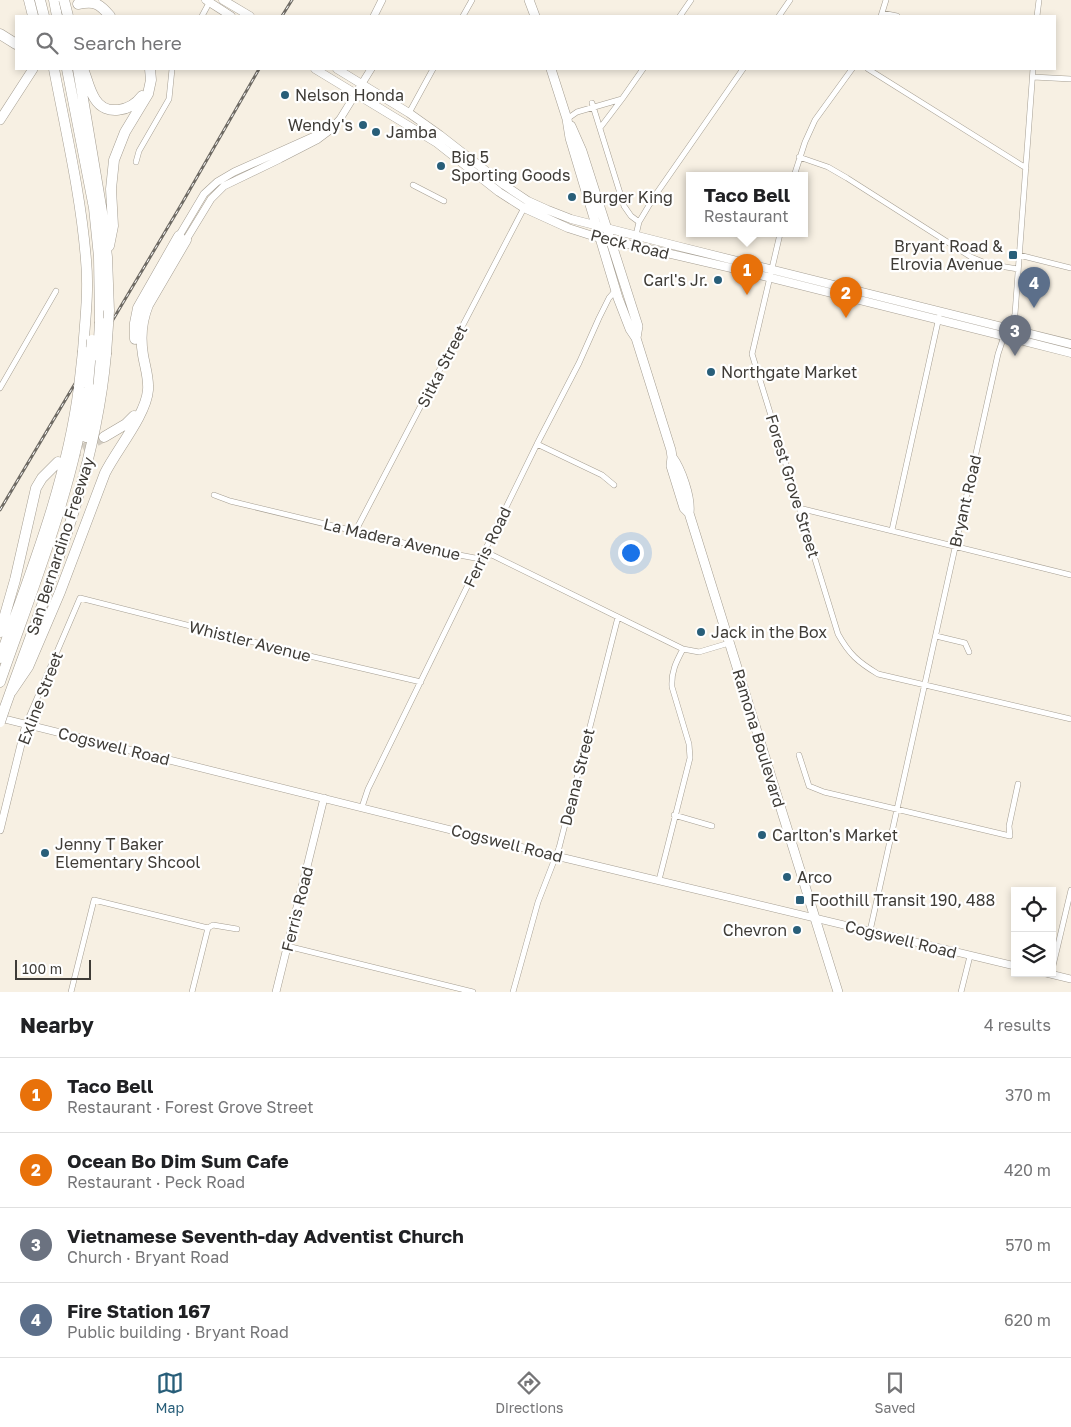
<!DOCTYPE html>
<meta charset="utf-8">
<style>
:root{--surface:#fff;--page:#f6f6f6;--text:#202124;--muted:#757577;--line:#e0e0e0;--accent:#285e79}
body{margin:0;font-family:"Golos Text",sans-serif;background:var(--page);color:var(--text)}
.controls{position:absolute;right:15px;bottom:15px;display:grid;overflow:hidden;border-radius:0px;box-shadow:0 2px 8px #0003}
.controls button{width:45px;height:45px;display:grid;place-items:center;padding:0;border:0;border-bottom:1px solid var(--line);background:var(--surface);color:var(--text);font:25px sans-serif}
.scale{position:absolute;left:15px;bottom:12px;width:76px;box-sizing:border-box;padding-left:5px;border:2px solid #3f3c37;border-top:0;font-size:14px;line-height:18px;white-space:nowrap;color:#3f3c37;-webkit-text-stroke:4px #fff;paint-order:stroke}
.you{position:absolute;left:630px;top:552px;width:18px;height:18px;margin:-12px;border:4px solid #fff;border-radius:50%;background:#1a73e8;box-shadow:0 0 0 8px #1a73e833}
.badge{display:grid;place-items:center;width:32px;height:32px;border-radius:50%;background:var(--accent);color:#fff;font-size:16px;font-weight:700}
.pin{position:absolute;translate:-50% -41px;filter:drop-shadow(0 1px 2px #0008)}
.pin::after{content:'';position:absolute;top:26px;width:18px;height:15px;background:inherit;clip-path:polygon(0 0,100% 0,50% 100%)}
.popup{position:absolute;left:686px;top:172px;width:122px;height:65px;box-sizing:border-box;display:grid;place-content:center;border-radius:0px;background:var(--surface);filter:drop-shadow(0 1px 4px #0005);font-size:16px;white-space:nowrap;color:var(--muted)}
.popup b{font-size:19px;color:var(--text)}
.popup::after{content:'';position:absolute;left:50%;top:100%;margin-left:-10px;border:10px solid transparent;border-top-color:var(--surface)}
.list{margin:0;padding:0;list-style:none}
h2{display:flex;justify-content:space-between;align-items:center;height:65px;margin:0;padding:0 20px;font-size:21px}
h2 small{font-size:16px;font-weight:400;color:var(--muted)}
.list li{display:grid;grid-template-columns:32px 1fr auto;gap:15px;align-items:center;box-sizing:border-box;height:75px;padding:0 20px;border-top:1px solid var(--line)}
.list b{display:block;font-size:19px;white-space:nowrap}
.list p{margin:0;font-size:16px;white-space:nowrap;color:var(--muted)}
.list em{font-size:16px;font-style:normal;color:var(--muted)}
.icon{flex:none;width:28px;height:28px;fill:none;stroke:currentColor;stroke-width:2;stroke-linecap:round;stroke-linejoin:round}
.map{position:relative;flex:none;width:1071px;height:992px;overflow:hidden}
.search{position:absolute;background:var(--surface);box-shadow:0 2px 8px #0003;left:15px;right:15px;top:15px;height:55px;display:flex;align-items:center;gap:12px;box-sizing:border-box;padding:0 18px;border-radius:0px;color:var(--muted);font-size:19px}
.sheet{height:365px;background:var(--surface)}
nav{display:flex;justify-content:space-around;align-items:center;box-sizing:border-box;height:70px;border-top:1px solid var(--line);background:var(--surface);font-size:14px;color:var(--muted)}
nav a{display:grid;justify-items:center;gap:2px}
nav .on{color:var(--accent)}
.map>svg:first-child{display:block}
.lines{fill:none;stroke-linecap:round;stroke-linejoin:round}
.motorway-tunnel{stroke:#d2ccc1;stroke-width:10;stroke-dasharray:10 5;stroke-linecap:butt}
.minor-casing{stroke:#a59e92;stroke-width:6}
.tertiary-casing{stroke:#a59e92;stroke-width:8}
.secondary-casing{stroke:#a59e92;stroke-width:9}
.primary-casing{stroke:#a59e92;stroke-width:10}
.motorway-casing{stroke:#a59e92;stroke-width:11}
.minor{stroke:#fff;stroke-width:5}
.tertiary{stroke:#fff;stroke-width:7}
.secondary{stroke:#fff;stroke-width:8}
.primary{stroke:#fff;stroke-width:9}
.motorway{stroke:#fff;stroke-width:10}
.rail-casing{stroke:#6f6b64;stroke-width:3}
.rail{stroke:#fff;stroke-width:1;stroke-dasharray:4;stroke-linecap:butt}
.motorway-bridge-casing{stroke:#a59e92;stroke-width:11;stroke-linecap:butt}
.motorway-bridge{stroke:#fff;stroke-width:10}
.poi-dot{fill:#285e79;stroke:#fff;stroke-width:2}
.labels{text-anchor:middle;stroke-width:4.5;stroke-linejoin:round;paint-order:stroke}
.poi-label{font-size:16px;fill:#3f3c37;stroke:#fff;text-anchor:start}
.street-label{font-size:16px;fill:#3f3c37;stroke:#fff}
</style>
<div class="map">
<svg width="1071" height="992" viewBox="0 0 1071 992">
<rect width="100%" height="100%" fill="#f7f0e3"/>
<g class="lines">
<!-- motorway-tunnel -->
<path class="motorway-tunnel" d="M70 456 104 437"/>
<defs>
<path id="minor" d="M882 13 897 16
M202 16 209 3
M463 16 472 0
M680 16 691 0
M779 16 790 0
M881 16 886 0
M1037 16 1039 0
M868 69 1026 168
M1033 77 1071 79
M592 103 624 206 631 216 639 222
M409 113 433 69
M567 119 577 112 622 99
M600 128 622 99 643 69
M799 157 828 167 847 178 971 257 988 264 1018 269
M136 162 139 151 169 99 172 69
M794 176 805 142 815 120 852 69
M413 185 444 201
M780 234 752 354 838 634C849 654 858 662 878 674L1071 719
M636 235 639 222 654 197 743 69
M1019 255 1071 268
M0 388 56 291
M537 444 602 475 614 485
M214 495 230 501 433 550 475 558 492 555 683 649 699 652 729 643
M799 508 1071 575
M892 530 939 317
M355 532 525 206
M936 636 965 643 969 652
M26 724 80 598 301 654 421 682
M799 755 809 786 824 792 1010 836 1009 826 1018 784
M362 807 368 789 537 444 579 363 599 318 609 298 616 290
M674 815 712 826
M659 880 690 758 689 744 672 687C671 672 676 662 683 649
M870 931 998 354 1004 336 1012 325 1015 314 1033 69
M287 946 473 992
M1052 970 1071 890
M71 992 94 900 208 928 213 925 237 929
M192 992 208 928
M513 992 538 902 559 848 618 617
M961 992 970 956"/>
<path id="tertiary" d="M374 16 382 0
M179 236 204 194 217 182 234 172 319 134
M186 240 211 199 224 186 280 159 317 140 329 131 340 119 371 69
M0 718 556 856 1015 966
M0 830 26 724
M1046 973 1071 979
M276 992 324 798"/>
<path id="secondary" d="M206 0 231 16
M223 0 250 16
M315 69 437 143 499 192 524 208 568 228 593 236 740 270 1071 353
M337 69 409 113 440 135 504 185 528 201 548 210 571 219 681 247 1071 344"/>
<path id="primary" d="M529 0 535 16
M551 69 567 119 570 138 618 298 630 329 636 338 671 450 672 457 671 466 684 508 689 513
M0 120 33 69
M571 126 582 151 638 326 636 338
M672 457C681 469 691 498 689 513L838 992"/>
<path id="motorway" d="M29 0 33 16
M40 0 44 16
M54 0 57 16
M78 4C95 1 99 3 110 16
M0 34 16 44
M54 69C66 132 81 196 86 260 89 291 85 321 83 351
M67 69 94 208 99 257 100 322
M78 69 102 212 107 257 109 311
M83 69C87 78 89 90 95 99 106 117 131 111 142 96
M109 246 113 226 111 189 114 160 125 132 148 94 151 80 150 69
M135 339V323L138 308 179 236
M86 437 92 406 98 356
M104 437 126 424 134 416
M0 632 15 580 36 488 42 478 58 462
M0 658C32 569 67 481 79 387
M0 682C34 584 74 487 88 384
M11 692 28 667 60 592 105 473C117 449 146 415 148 390 149 378 145 367 143 355 140 337 141 322 148 305L186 240
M4 710C45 594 95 479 106 354"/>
</defs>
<!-- minor casing -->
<use href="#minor" class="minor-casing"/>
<!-- tertiary casing -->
<use href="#tertiary" class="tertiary-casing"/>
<!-- secondary casing -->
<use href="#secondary" class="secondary-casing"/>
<!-- primary casing -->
<use href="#primary" class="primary-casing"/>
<!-- motorway casing -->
<use href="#motorway" class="motorway-casing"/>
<!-- minor -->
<use href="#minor" class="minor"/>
<!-- tertiary -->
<use href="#tertiary" class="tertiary"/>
<!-- secondary -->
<use href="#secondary" class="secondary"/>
<!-- primary -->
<use href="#primary" class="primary"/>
<!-- motorway -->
<use href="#motorway" class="motorway"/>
<defs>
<path id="rail" d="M282 16 292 0
M0 510 181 205 259 69"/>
</defs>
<!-- rail casing -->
<use href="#rail" class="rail-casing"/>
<!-- rail -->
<use href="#rail" class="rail"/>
<defs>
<path id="motorway-bridge" d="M64 0 68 16
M106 354 109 311
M98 356 100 322
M88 384 92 340
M79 387 83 351
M0 722 4 710"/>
</defs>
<!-- motorway-bridge casing -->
<use href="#motorway-bridge" class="motorway-bridge-casing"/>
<!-- motorway-bridge -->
<use href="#motorway-bridge" class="motorway-bridge"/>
</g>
<!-- markers -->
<g class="poi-dot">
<circle cx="285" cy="95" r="5"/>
<circle cx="363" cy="125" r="5"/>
<circle cx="376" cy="132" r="5"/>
<circle cx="441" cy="166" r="5"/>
<circle cx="572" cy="197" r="5"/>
<rect x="1008" y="250" width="10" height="10" rx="2.5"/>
<circle cx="718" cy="280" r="5"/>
<circle cx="711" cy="372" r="5"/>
<circle cx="701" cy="632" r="5"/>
<circle cx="762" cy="835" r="5"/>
<circle cx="45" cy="853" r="5"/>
<circle cx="787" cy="877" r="5"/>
<rect x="795" y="895" width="10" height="10" rx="2.5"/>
<circle cx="797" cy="930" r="5"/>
</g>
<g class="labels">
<!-- poi labels -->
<g class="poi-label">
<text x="295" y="101">Nelson Honda</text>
<text x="353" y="131" text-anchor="end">Wendy's</text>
<text x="386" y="138">Jamba</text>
<text x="451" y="163">Big 5<tspan x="451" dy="18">Sporting Goods</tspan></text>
<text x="582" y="203">Burger King</text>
<text x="1003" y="252" text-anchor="end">Bryant Road &amp;<tspan x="1003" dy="18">Elrovia Avenue</tspan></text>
<text x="708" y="286" text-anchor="end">Carl's Jr.</text>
<text x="721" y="378">Northgate Market</text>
<text x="711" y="638">Jack in the Box</text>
<text x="772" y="841">Carlton's Market</text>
<text x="55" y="850">Jenny T Baker<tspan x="55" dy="18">Elementary Shcool</tspan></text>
<text x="797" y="883">Arco</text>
<text x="810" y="906">Foothill Transit 190, 488</text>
<text x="787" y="936" text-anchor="end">Chevron</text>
</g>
<!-- street labels -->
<g class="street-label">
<text transform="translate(630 244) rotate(14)" y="6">Peck Road</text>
<text transform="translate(442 366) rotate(-63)" y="6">Sitka Street</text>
<text transform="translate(793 486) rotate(73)" y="6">Forest Grove Street</text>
<text transform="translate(965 501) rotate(-77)" y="6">Bryant Road</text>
<text transform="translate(392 539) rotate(13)" y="6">La Madera Avenue</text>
<text transform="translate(60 546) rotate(-72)" y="6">San Bernardino Freeway</text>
<text transform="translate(487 547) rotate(-64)" y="6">Ferris Road</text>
<text transform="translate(250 641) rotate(14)" y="6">Whistler Avenue</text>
<text transform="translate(40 698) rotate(-69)" y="6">Exline Street</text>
<text transform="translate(759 738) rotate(73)" y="6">Ramona Boulevard</text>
<text transform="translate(114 746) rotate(14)" y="6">Cogswell Road</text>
<text transform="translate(577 777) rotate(-76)" y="6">Deana Street</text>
<text transform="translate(507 843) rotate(14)" y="6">Cogswell Road</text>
<text transform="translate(297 909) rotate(-76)" y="6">Ferris Road</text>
<text transform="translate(901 939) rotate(14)" y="6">Cogswell Road</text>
</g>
</g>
</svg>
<div class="controls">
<button><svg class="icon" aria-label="locate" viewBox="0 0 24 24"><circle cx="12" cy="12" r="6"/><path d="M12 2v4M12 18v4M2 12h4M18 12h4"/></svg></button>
<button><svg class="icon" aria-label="layers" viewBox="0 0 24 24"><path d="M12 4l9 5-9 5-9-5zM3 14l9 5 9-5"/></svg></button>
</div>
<div class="scale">100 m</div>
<div class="you"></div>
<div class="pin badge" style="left:747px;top:295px;background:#e8710a">1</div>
<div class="popup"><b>Taco Bell</b>Restaurant</div>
<div class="pin badge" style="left:846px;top:318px;background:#e8710a">2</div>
<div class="pin badge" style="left:1015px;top:356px;background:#6b7280">3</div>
<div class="pin badge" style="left:1034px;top:308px;background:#5c6f8a">4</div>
<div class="search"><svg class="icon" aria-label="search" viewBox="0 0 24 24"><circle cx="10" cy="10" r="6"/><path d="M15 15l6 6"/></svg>Search here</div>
</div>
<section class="sheet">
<h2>Nearby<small>4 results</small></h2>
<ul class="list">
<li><span class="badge" style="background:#e8710a">1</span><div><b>Taco Bell</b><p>Restaurant · Forest Grove Street</p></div><em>370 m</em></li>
<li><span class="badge" style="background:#e8710a">2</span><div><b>Ocean Bo Dim Sum Cafe</b><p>Restaurant · Peck Road</p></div><em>420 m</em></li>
<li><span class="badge" style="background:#6b7280">3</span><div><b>Vietnamese Seventh-day Adventist Church</b><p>Church · Bryant Road</p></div><em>570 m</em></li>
<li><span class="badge" style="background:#5c6f8a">4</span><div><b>Fire Station 167</b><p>Public building · Bryant Road</p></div><em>620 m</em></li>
</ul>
</section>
<nav>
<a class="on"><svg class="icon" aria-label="map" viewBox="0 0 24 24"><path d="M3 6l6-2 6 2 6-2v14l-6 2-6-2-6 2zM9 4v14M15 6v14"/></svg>Map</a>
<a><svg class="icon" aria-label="directions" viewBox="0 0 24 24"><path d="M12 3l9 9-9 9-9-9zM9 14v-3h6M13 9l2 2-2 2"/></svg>Directions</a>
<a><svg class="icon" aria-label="saved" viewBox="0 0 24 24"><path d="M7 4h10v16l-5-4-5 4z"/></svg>Saved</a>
</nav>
